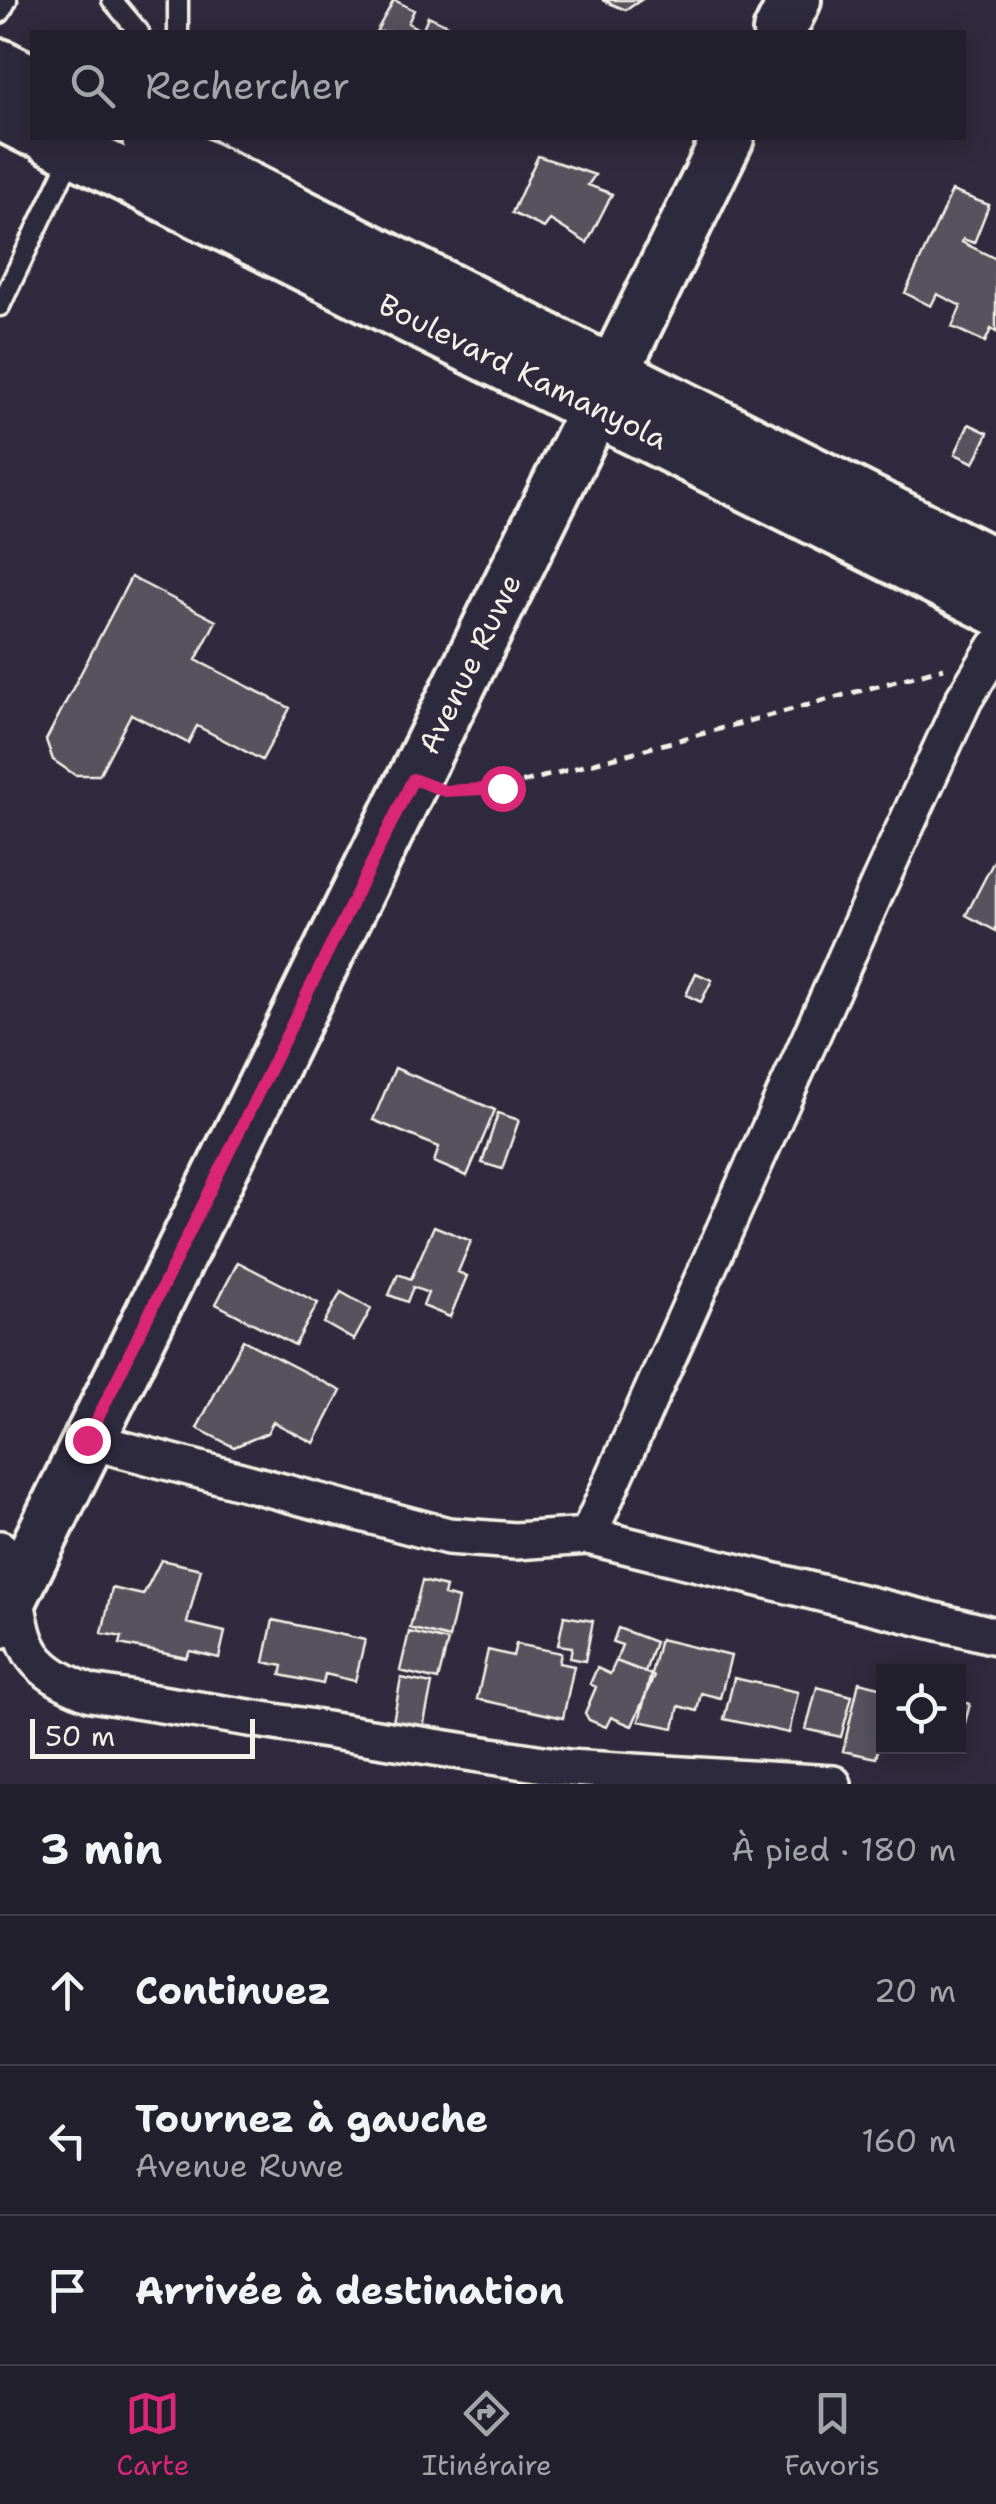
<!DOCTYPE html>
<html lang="fr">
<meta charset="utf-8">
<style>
:root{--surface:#23202e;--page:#2b2836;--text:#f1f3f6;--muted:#a3a3aa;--line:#403e4a;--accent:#db2777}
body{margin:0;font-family:"Shantell Sans",sans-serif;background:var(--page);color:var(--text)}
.controls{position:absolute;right:30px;bottom:30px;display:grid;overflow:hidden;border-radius:0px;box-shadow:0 5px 25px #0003}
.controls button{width:90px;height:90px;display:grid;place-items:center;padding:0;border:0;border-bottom:2px solid var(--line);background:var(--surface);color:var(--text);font:50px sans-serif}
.scale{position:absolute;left:30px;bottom:25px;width:225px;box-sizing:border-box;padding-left:10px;border:5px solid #f4f1e8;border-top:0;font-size:28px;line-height:35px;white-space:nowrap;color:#f4f1e8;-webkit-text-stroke:8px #2f2a3d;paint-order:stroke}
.stop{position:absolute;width:30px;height:30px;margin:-22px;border:8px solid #db2777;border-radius:50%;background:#fff}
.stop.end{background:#db2777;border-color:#fff;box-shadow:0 2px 10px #0008}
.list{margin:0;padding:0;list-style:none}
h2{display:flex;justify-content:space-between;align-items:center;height:130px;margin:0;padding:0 40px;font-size:42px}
h2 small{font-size:32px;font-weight:400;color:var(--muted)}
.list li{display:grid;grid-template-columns:65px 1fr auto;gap:30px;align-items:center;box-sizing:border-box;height:150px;padding:0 40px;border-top:2px solid var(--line)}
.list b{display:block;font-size:38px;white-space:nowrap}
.list p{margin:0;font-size:32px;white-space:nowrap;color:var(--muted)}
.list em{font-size:32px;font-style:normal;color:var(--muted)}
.icon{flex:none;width:55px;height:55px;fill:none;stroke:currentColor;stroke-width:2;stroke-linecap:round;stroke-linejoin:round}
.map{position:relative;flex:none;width:996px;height:1784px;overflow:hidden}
.search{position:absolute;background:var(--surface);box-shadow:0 5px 25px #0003;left:30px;right:30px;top:30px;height:110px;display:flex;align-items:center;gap:25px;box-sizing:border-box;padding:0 35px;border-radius:0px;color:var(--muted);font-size:38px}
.sheet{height:580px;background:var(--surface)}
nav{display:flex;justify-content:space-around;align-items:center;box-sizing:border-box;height:140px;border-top:2px solid var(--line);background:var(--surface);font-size:28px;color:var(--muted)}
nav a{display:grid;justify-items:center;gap:5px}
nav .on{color:var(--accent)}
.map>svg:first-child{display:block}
.building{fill:#56525f;stroke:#f4f1e8;stroke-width:2.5}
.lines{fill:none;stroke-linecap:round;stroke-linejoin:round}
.lane-casing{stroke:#f4f1e8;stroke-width:25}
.street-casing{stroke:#f4f1e8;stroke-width:42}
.secondary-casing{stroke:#f4f1e8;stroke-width:58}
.path{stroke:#f4f1e8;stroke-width:5;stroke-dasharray:10 8;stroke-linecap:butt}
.lane{stroke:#2f2a3d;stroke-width:18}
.street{stroke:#2f2a3d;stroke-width:35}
.secondary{stroke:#2f2a3d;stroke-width:50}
.route{stroke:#db2777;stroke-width:12}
.labels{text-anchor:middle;stroke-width:10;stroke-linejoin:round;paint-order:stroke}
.street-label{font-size:30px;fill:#f4f1e8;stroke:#2f2a3d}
</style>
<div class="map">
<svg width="996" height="1784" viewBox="0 0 996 1784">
<rect width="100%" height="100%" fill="#2f2a3d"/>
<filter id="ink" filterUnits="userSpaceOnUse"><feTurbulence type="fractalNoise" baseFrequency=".01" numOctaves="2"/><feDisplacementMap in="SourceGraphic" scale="20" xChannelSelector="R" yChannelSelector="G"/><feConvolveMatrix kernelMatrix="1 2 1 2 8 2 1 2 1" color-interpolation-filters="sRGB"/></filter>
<g filter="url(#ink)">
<!-- building -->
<path class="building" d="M394 0 414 10 408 23 422 31 428 16 458 30 456 32H376Z
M602 0H641L626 10Z
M538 156 595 175 588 185 612 194 587 243 550 220 544 228 512 213Z
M952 191 989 205 974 243 963 239 962 242 996 259V332L991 329 985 342 952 327 961 306 937 294 931 306 905 293Z
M969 424 988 433 974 463 955 454Z
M131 577 216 621 196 660 290 708 262 760 197 726 188 743 131 714 99 775H75L53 760 46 740Z
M996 857V931L966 915Z
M696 973 712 980 701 1002 686 995Z
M395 1068 495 1110 467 1176 434 1162 439 1147 373 1120Z
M498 1113 519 1120 502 1169 482 1163Z
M434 1226 471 1241 458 1272 467 1276 450 1317 423 1306 428 1293 413 1287 407 1302 389 1295 398 1274 411 1279Z
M238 1262 318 1303 295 1345 216 1304Z
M341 1292 371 1309 354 1340 324 1323Z
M243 1340 341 1391 314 1443 273 1422 267 1433 234 1447 197 1428Z
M161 1560 201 1569 187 1623 225 1632 219 1658 190 1651 186 1658 120 1644 122 1637 102 1633 112 1588 143 1595Z
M422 1581 446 1587 444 1595 458 1599 449 1638 410 1628Z
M564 1616 593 1621 585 1661 570 1658 572 1647 558 1645Z
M273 1620 365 1640 355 1681 325 1674 323 1684 281 1675 283 1666 264 1662Z
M618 1628 655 1642 645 1672 616 1661 622 1645 613 1642Z
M409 1632 448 1641 438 1680 400 1671Z
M660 1639 731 1656 720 1698 701 1693 697 1711 679 1706 674 1728 639 1721Z
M516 1644 561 1653 559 1663 574 1666 563 1718 477 1699 488 1650 513 1656Z
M616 1661 654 1676 632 1726 611 1717 606 1727 589 1720 585 1713 596 1687 590 1684 597 1668 610 1674Z
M401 1678 432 1684 423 1728 393 1722Z
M734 1678 798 1692 789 1733 724 1719Z
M859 1682 884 1688V1726L876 1758 843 1751Z
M817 1687 852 1696 841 1737 806 1729Z
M958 1701 970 1704 959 1745H958Z"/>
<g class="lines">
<defs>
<path id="lane" d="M112 0 139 32
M0 13 7 0
M178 32V0
M0 306 72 155"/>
<path id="street" d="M87 1440 448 1536 515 1541 588 1536 996 1636
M588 1536 879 884 964 699 996 647
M0 1549C33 1622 0 1660 91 1693L568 1768 833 1784"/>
<path id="secondary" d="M779 32 795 0
M0 65 32 81
M0 114 32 130
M49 138 996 609
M148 138 996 565
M0 1622 728 138"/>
</defs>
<!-- lane casing -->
<use href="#lane" class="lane-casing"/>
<!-- street casing -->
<use href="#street" class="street-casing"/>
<!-- secondary casing -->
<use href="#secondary" class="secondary-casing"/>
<!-- path -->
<path class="path" d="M451 791 502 788 944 668"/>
<!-- lane -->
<use href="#lane" class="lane"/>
<!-- street -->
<use href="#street" class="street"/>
<!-- secondary -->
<use href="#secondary" class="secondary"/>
</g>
</g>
<g class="lines" filter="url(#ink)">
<!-- route -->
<path class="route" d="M87 1440 413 779 445 791 502 788"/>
</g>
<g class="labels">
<!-- street labels -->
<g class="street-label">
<text transform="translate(523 372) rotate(26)" y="10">Boulevard Kamanyola</text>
<text transform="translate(470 664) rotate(-64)" y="10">Avenue Ruwe</text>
</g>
</g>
</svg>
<div class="controls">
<button><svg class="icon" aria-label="locate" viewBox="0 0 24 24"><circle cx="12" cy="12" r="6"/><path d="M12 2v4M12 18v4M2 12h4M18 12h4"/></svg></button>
</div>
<div class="scale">50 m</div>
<div class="stop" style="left:502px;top:788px"></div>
<div class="stop end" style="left:87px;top:1440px"></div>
<div class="search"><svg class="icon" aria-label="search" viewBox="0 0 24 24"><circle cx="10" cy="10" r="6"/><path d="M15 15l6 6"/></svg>Rechercher</div>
</div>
<section class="sheet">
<h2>3 min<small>À pied · 180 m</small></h2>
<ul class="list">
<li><svg class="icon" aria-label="ahead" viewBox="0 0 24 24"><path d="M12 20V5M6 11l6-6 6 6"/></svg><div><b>Continuez</b></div><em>20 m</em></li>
<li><svg class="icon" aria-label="left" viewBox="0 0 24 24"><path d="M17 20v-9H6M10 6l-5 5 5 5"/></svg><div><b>Tournez à gauche</b><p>Avenue Ruwe</p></div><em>160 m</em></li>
<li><svg class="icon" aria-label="arrive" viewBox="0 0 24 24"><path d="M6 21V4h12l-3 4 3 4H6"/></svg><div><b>Arrivée à destination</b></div></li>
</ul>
</section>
<nav>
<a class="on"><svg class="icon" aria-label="map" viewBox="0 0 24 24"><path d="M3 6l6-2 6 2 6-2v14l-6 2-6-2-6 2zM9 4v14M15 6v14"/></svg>Carte</a>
<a><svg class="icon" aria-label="directions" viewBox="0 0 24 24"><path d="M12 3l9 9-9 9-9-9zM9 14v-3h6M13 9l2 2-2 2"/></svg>Itinéraire</a>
<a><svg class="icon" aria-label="saved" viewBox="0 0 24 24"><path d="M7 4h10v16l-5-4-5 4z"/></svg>Favoris</a>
</nav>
